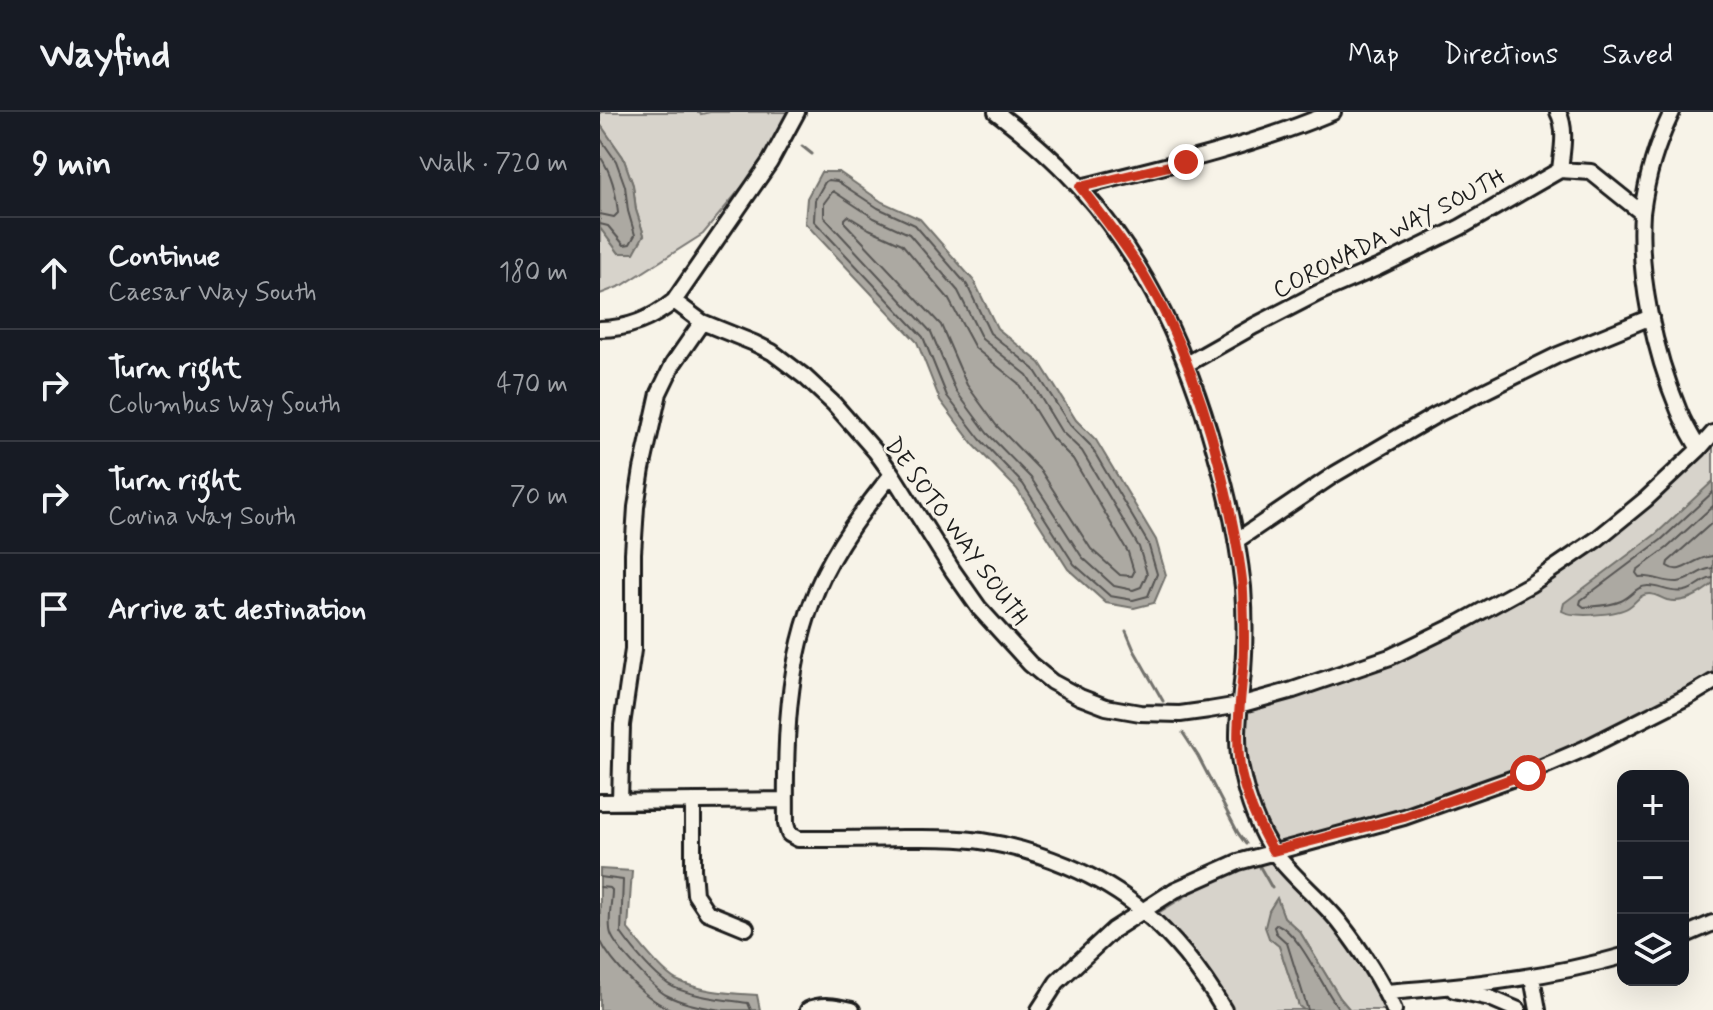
<!DOCTYPE html>
<meta charset="utf-8">
<style>
:root{--surface:#171b24;--page:#20242c;--text:#f1f3f6;--muted:#9ea1a6;--line:#363941}
body{margin:0;font-family:Mynerve,sans-serif;background:var(--page);color:var(--text)}
.controls{position:absolute;right:24px;bottom:24px;display:grid;overflow:hidden;border-radius:16px;box-shadow:0 8px 32px #0002}
.controls button{width:72px;height:72px;display:grid;place-items:center;padding:0;border:0;border-bottom:2px solid var(--line);background:var(--surface);color:var(--text);font:40px sans-serif}
.stop{position:absolute;width:24px;height:24px;margin:-18px;border:6px solid #c8321e;border-radius:50%;background:#fff}
.stop.end{background:#c8321e;border-color:#fff;box-shadow:0 2px 8px #0008}
.list{margin:0;padding:0;list-style:none}
h2{display:flex;justify-content:space-between;align-items:center;height:104px;margin:0;padding:0 32px;font-size:34px}
h2 small{font-size:26px;font-weight:400;color:var(--muted)}
.list li{display:grid;grid-template-columns:52px 1fr auto;gap:24px;align-items:center;box-sizing:border-box;height:112px;padding:0 32px;border-top:2px solid var(--line)}
.list b{display:block;font-size:30px;white-space:nowrap}
.list p{margin:0;font-size:26px;white-space:nowrap;color:var(--muted)}
.list em{font-size:26px;font-style:normal;color:var(--muted)}
.icon{flex:none;width:44px;height:44px;fill:none;stroke:currentColor;stroke-width:2;stroke-linecap:round;stroke-linejoin:round}
.map{position:relative;flex:none;width:1113px;height:898px;overflow:hidden}
header{display:flex;align-items:center;gap:48px;box-sizing:border-box;height:112px;padding:0 40px;background:var(--surface);border-bottom:2px solid var(--line)}
header strong{font-size:38px}
nav{display:flex;gap:44px;margin-inline-start:auto;font-size:28px}
main{display:flex}
aside{flex:1;background:var(--surface)}
.map>svg:first-child{display:block}
.green{fill:#d7d3cb;stroke:#7a7874;stroke-width:2}
.water{fill:#aca9a2;stroke:#72716c;stroke-width:2}
.lines{fill:none;stroke-linecap:round;stroke-linejoin:round}
.shore{stroke:#565452;stroke-width:2}
.stream{stroke:#72716c;stroke-width:3}
.minor-casing{stroke:#1c1c1c;stroke-width:20}
.minor{stroke:#f7f3e8;stroke-width:14}
.route{stroke:#c8321e;stroke-width:10}
.labels{text-anchor:middle;stroke-width:6;stroke-linejoin:round;paint-order:stroke}
.street-label{font-size:24px;fill:#1c1c1c;stroke:#f7f3e8}
</style>
<header>
<strong>Wayfind</strong>
<nav><a>Map</a><a>Directions</a><a>Saved</a></nav>
</header>
<main>
<aside>
<h2>9 min<small>Walk · 720 m</small></h2>
<ul class="list">
<li><svg class="icon" aria-label="ahead" viewBox="0 0 24 24"><path d="M12 20V5M6 11l6-6 6 6"/></svg><div><b>Continue</b><p>Caesar Way South</p></div><em>180 m</em></li>
<li><svg class="icon" aria-label="right" viewBox="0 0 24 24"><path d="M7 20v-9h11M14 6l5 5-5 5"/></svg><div><b>Turn right</b><p>Columbus Way South</p></div><em>470 m</em></li>
<li><svg class="icon" aria-label="right" viewBox="0 0 24 24"><path d="M7 20v-9h11M14 6l5 5-5 5"/></svg><div><b>Turn right</b><p>Covina Way South</p></div><em>70 m</em></li>
<li><svg class="icon" aria-label="arrive" viewBox="0 0 24 24"><path d="M6 21V4h12l-3 4 3 4H6"/></svg><div><b>Arrive at destination</b></div></li>
</ul>
</aside>
<div class="map">
<svg width="1113" height="898" viewBox="0 0 1113 898">
<rect width="100%" height="100%" fill="#f7f3e8"/>
<filter id="ink" filterUnits="userSpaceOnUse"><feTurbulence type="fractalNoise" baseFrequency=".0125" numOctaves="2"/><feDisplacementMap in="SourceGraphic" scale="16" xChannelSelector="R" yChannelSelector="G"/><feConvolveMatrix kernelMatrix="1 2 1 2 8 2 1 2 1" color-interpolation-filters="sRGB"/></filter>
<g filter="url(#ink)">
<!-- green -->
<path class="green" d="M0 0H100L101 2 110 0H191L166 46 103 122 23 173 0 182V116L19 141 44 123 36 98 33 73 23 45 0 12Z
M1113 329V563L1091 577 982 631 927 656 802 699 675 733C659 705 632 624 649 595L903 494Z
M671 746 759 842 788 898H750L740 886 700 820 684 805 677 787 669 799V826L679 834 699 894 704 898H631L608 861 576 823 555 803 620 763Z"/>
<!-- water -->
<path class="water" d="M0 12 23 45 33 73 36 98 44 123 34 141H19L0 116Z
M221 60H239L282 90 320 107 374 169 397 216 440 251 476 308 496 328 556 428 566 463 554 491 534 496 506 491 468 457 417 377 373 332 340 288 317 230 205 111 207 86Z
M1113 369V472C1100 482 1085 492 1067 488 1061 486 1056 482 1049 482 1039 482 1037 490 1029 495 1017 503 974 506 962 499L964 491 1056 422Z
M0 757 32 759 28 817C39 831 61 860 76 868 101 880 130 881 157 883L160 898H0Z
M677 786 684 805 700 820 740 886 750 898H704L699 894 679 834 669 826 665 815 669 799Z"/>
<g class="lines">
<!-- shore -->
<path class="shore" d="M0 26 16 49 25 74 28 99 35 123 30 132 24 133 8 114 0 112
M0 44C12 62 16 80 18 101L14 105 0 102
M228 68 237 69 278 96 315 113 367 173 390 221 434 257 470 313 490 333 548 431 557 462 548 484 533 488 510 484 474 452 423 372 380 327 347 284 323 225 214 109 215 88 225 70Z
M233 79 274 106 309 122 358 179 382 227 427 263 461 319 482 339 539 435 547 462 541 475 533 478 514 474 482 445 431 366 387 321 356 279 331 220 224 105V91Z
M248 104 269 117 302 132 348 186 375 236 418 271 452 326 473 347 528 440 534 460 532 464 520 463 491 437 441 359 396 313 367 273 341 213 245 111V107Z
M1113 380 1061 428 981 488 980 492 984 495C996 494 1010 494 1021 489 1031 485 1036 474 1048 474 1061 474 1071 482 1085 479 1096 477 1102 467 1113 466
M1113 394 1067 436 1037 458 1036 461 1039 465C1053 463 1064 471 1078 470 1091 469 1099 457 1113 456
M1113 410 1068 450 1067 454C1083 465 1092 445 1113 444
M0 765 23 768 21 821C34 839 50 859 68 872 85 884 128 888 148 891L151 898
M0 775 10 776 12 778C12 792 7 809 11 822 15 835 55 877 66 883 81 891 106 896 122 898
M0 828C11 851 47 890 73 898
M708 898 687 831 676 821 674 815 677 812C701 822 722 876 740 898"/>
<!-- stream -->
<path class="stream" d="M168 0 169 1
M202 34 212 42
M526 519 534 538 563 589
M583 621 598 644 638 721 646 732
M660 755 672 776"/>
<defs>
<path id="minor" d="M396 0C426 23 456 48 481 77 548 152 588 243 615 339 628 383 638 429 643 475 645 503 645 532 643 560 640 593 634 629 642 662 647 686 659 721 674 740 693 766 720 786 740 811 761 838 780 867 794 898
M958 0C967 17 962 39 960 58
M960 58 991 60 1042 101C1038 165 1054 239 1079 299 1084 312 1092 325 1099 337
M480 75C566 54 652 34 733 0
M1042 101C1047 63 1056 34 1072 0
M74 189 170 50 197 0
M0 217C29 217 52 207 74 189L102 210 154 231 172 240 205 265 234 292 276 340 292 362 353 459 379 496 430 552 452 570 480 585 506 595 540 601 580 602 609 598 639 593 693 578 790 545 860 511 931 472 997 427 1046 387 1099 337 1113 321
M587 252 654 214 718 181 779 155 861 115 960 58
M292 362C264 397 236 433 218 475 186 550 185 632 186 712L189 722 198 727C232 727 267 727 302 726 328 726 355 725 381 729 436 737 501 763 543 799 576 827 602 861 624 898
M636 429 735 362 836 303 958 243 1051 205
M20 689 22 613 33 538V441L36 395 42 357 59 281 73 252 102 210
M93 689V757L95 782 107 800 146 816
M0 690 185 688
M1083 824 1113 811
M932 865 938 898
M854 878 890 886 918 898
M786 880C866 874 946 866 1023 844
M208 898C222 891 238 895 252 898
M439 898 457 870 513 818 575 778 638 750 804 705 928 661 984 637 1093 582 1113 570"/>
</defs>
<!-- minor casing -->
<use href="#minor" class="minor-casing"/>
<!-- minor -->
<use href="#minor" class="minor"/>
</g>
</g>
<g class="lines" filter="url(#ink)">
<!-- route -->
<path class="route" d="M586 50 480 75C503 104 525 132 544 163 586 232 611 312 628 390 634 419 641 449 643 479 644 506 645 532 643 558 640 592 635 627 641 661 647 688 659 715 673 739L804 705 928 661"/>
</g>
<g class="labels">
<!-- street labels -->
<g class="street-label">
<text transform="translate(789 121) rotate(-27)" y="8">CORONADA WAY SOUTH</text>
<text transform="translate(357 419) rotate(54)" y="8">DE SOTO WAY SOUTH</text>
</g>
</g>
</svg>
<div class="controls">
<button>+</button>
<button>−</button>
<button><svg class="icon" aria-label="layers" viewBox="0 0 24 24"><path d="M12 4l9 5-9 5-9-5zM3 14l9 5 9-5"/></svg></button>
</div>
<div class="stop" style="left:928px;top:661px"></div>
<div class="stop end" style="left:586px;top:50px"></div>
</div>
</main>
